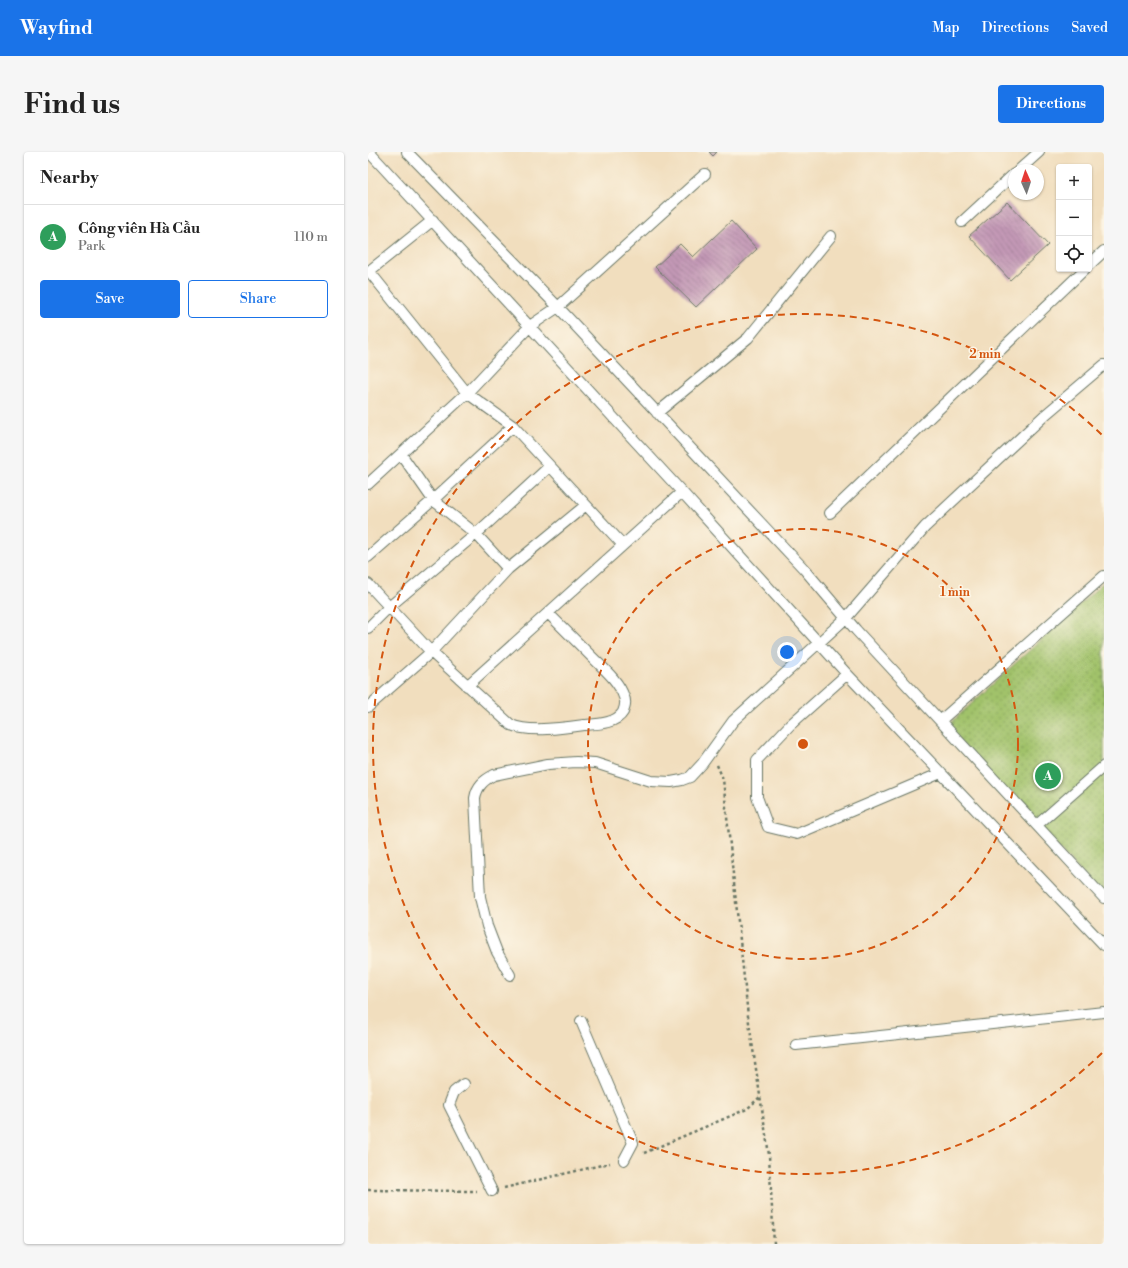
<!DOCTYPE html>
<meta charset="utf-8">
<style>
:root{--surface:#fff;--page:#f6f6f6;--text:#222;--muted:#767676;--line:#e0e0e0;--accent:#1a73e8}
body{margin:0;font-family:"Libre Bodoni",serif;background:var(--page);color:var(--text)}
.controls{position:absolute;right:12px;top:12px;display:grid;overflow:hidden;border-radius:4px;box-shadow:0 1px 3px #0004}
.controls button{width:36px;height:36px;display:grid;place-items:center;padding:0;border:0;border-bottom:1px solid var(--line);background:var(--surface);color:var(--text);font:20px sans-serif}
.compass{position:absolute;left:640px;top:12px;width:36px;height:36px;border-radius:50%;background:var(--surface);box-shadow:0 1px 3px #0004;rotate:357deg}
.you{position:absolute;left:419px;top:500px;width:14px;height:14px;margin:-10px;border:3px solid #fff;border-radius:50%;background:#1a73e8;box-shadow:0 0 0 6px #1a73e833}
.badge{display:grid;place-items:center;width:26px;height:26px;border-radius:50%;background:var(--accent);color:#fff;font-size:13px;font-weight:700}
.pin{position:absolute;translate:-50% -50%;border:2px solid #fff;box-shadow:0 1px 4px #0006}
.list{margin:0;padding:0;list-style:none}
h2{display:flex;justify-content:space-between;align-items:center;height:52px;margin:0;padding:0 16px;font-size:17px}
h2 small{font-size:13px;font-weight:400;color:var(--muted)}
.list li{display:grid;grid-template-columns:26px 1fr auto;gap:12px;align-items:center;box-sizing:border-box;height:64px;padding:0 16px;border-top:1px solid var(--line)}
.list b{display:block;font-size:15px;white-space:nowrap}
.list p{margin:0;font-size:13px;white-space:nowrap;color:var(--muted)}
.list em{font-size:13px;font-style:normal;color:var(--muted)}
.actions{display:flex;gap:8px;padding:12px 16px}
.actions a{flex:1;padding:9px 0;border:1px solid var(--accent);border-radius:4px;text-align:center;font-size:14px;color:var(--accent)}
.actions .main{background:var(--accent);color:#fff}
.icon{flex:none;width:22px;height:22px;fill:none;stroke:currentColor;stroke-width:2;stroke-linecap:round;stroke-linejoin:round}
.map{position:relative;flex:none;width:736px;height:1092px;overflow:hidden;border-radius:4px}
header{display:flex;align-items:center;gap:24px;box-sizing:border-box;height:56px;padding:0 20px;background:var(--accent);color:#fff}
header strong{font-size:19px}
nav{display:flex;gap:22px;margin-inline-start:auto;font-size:14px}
.intro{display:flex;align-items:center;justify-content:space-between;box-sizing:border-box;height:96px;padding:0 24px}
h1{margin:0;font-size:28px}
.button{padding:10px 18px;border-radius:4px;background:var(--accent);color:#fff;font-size:14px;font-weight:700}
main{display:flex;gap:24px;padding:0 24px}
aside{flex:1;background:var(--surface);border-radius:4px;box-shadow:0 1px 3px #0004}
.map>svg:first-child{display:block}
.green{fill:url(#green-dots);stroke:#608050}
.building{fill:url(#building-back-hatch)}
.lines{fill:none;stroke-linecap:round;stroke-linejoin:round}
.service-casing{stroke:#687564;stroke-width:12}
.path{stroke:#687564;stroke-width:2.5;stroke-dasharray:3 3;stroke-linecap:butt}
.service{stroke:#fff;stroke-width:10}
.ring{fill:none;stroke:#d45610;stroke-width:2;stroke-dasharray:7 5}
.centre{fill:#d45610;stroke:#fcf5e5;stroke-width:2}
.ring-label{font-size:12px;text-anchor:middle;font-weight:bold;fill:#d45610;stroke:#fcf5e5;stroke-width:3;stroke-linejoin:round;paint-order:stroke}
</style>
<header>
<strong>Wayfind</strong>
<nav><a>Map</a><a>Directions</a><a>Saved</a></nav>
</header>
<div class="intro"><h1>Find us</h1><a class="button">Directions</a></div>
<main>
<aside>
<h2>Nearby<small></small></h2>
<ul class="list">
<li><span class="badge" style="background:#2e9e5b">A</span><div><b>Công viên Hà Cầu</b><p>Park</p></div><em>110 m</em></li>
</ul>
<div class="actions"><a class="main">Save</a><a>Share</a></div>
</aside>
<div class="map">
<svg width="736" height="1092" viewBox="0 0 736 1092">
<defs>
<pattern id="green-dots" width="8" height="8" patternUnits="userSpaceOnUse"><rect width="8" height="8" fill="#a1c26b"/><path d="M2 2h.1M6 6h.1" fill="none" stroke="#839f59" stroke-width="1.8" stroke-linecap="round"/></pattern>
<pattern id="building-back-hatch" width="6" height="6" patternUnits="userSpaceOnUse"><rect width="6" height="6" fill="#c398b6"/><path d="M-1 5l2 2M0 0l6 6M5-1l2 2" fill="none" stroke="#9e7d95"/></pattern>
</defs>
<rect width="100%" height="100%" fill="#fcf5e5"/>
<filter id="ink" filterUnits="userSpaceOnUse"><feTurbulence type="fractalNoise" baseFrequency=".025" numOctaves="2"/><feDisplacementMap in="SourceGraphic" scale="8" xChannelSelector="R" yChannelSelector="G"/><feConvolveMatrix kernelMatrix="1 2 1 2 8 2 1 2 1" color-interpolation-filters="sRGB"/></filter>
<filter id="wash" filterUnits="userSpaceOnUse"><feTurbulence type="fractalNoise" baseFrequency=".012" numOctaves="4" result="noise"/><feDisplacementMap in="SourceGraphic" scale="16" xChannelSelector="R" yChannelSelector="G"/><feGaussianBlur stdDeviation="0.9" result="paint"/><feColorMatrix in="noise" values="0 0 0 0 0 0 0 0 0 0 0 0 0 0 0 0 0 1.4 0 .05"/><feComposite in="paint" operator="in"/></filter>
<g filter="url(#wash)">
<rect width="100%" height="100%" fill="#f1debe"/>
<!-- green -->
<path class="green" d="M736 430V745L578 575Z"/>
<g id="blocks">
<!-- building -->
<path class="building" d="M341 0H349L345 4Z
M639 50 680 93 642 128 601 84Z
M363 69 389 97 328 155 287 115 312 92 325 105Z"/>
</g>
</g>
<g filter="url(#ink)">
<use href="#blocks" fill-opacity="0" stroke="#687564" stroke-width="1"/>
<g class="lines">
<defs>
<path id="service" d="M1 0 314 340 479 522 736 793
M39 0 190 155 437 418 488 478 736 746
M651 18 671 0
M594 70 646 22
M721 113 736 99
M1 119 99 241 145 274 255 393
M0 120 65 68
M289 261 380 186 463 84
M33 302 65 348 108 382 140 417 218 353
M0 332 99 241 162 174 190 155 337 22
M462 361 717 117
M0 405 65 348 145 274
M0 432 63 500 143 573C161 581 196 576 216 573 228 572 248 572 255 560 257 555 258 549 256 545 251 529 235 516 224 505 209 490 195 476 180 461
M0 476 21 455 108 382 182 314
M479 522 422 573 389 608V645L400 675 429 682 573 621
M99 534 314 340
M0 555 63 500 140 417
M572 569 736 424
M669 673 736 614
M142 823 129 800 119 774 112 745 107 646C109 634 116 628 126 623L180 612 208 610 227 611 283 629 303 630 314 628 322 625 334 612 365 569 478 466 557 375 677 263 736 213
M213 869 265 991 256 1008
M428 893 736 860
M96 932 86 940 81 953 124 1039"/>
</defs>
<!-- service casing -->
<use href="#service" class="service-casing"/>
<!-- path -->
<path class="path" d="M349 613 355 627 380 864 401 1003 406 1092
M276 1001 379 957 392 945
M136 1036 242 1011
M0 1038 109 1039"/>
<!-- service -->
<use href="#service" class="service"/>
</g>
</g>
<!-- distance rings -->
<g class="ring">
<circle cx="435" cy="592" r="215"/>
<path d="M734 901A430 430 0 1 1 734 283"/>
</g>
<circle cx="435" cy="592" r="6" class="centre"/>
<g class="ring-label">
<text x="617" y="206">2 min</text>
<text x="587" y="444">1 min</text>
</g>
</svg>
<div class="controls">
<button>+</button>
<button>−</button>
<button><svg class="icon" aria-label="locate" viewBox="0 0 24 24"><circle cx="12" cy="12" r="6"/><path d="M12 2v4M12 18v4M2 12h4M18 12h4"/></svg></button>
</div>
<svg class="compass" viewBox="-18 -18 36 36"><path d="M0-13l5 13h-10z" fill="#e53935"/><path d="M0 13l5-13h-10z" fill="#767676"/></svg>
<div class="you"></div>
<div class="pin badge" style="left:680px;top:624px;background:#2e9e5b">A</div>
</div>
</main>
